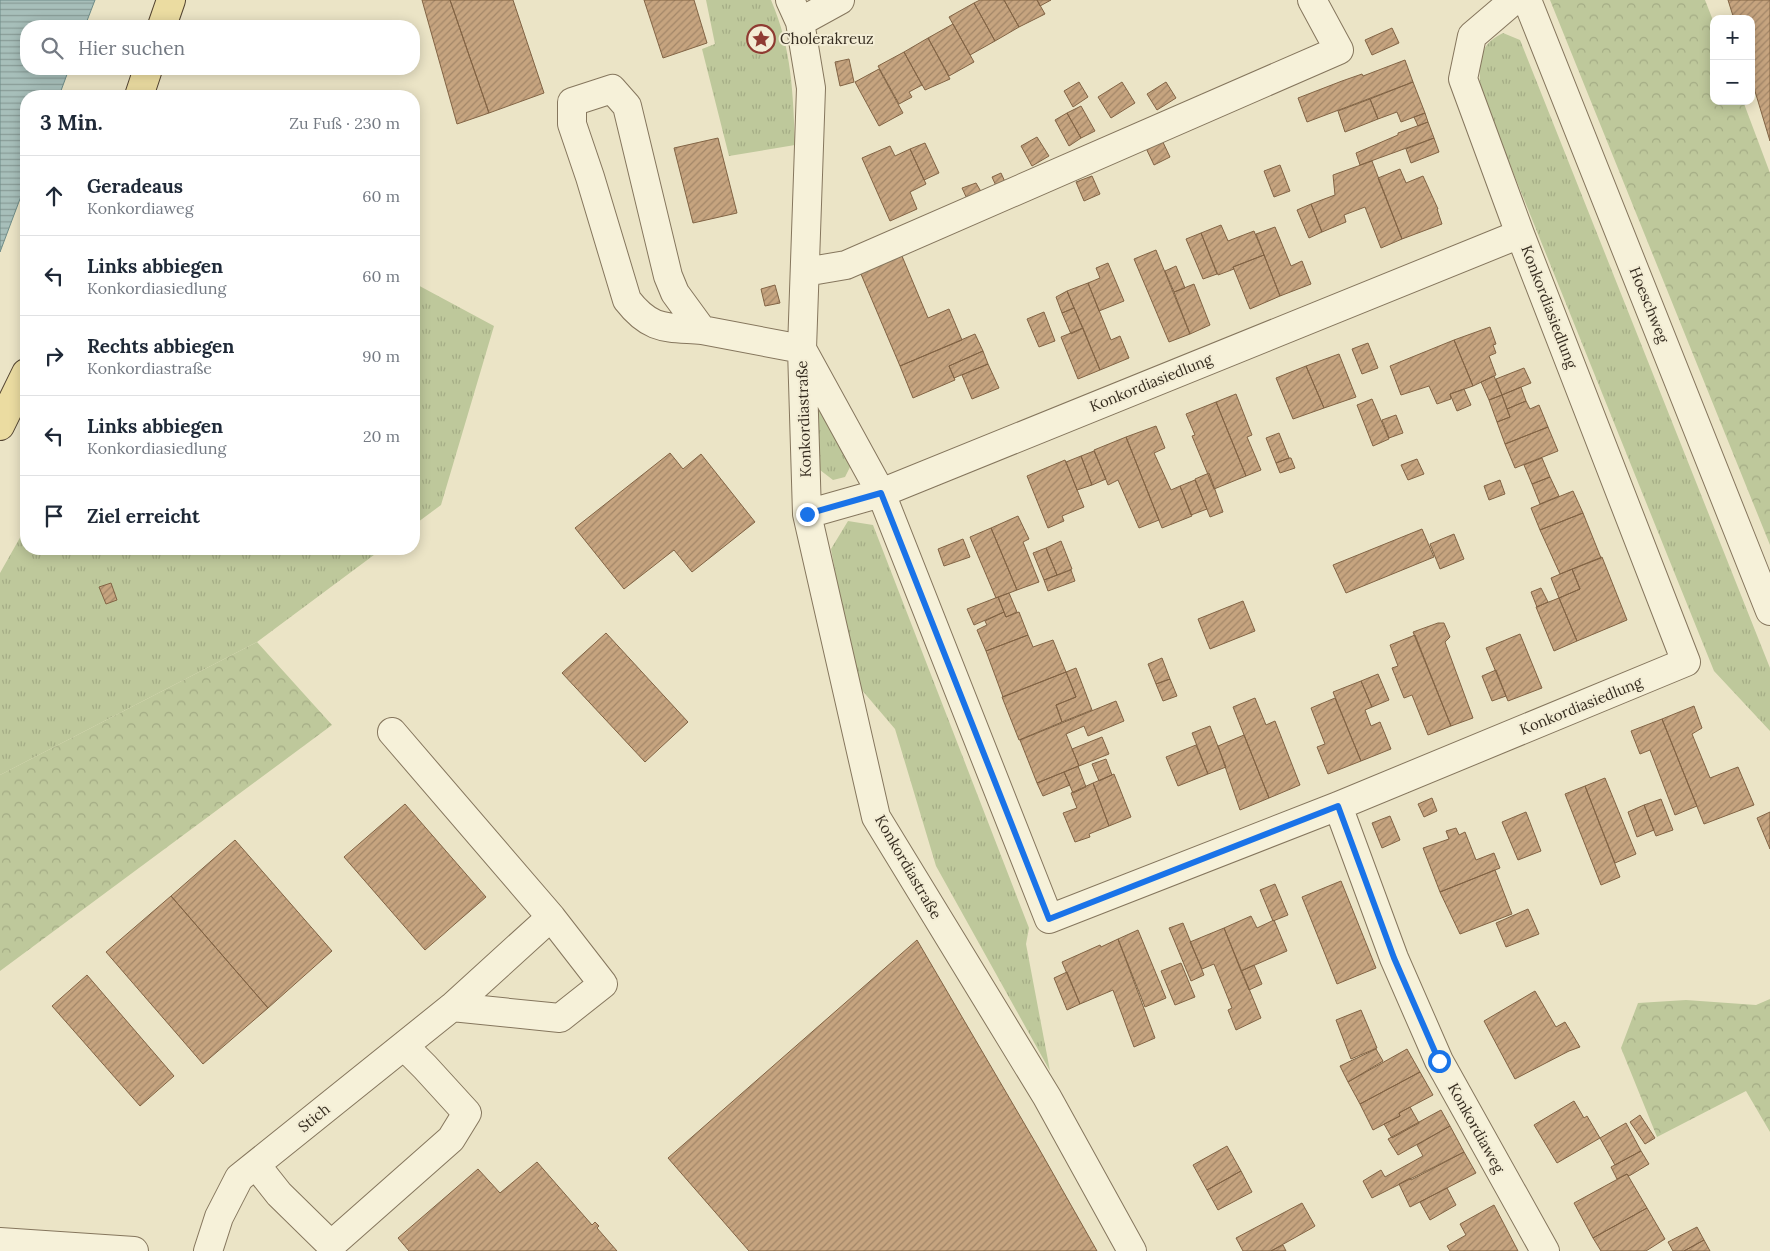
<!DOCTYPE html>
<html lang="de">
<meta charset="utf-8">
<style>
:root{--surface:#fff;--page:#f2f2f3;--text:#1f2937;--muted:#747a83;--line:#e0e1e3}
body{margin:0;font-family:Lora,serif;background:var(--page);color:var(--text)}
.controls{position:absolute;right:15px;top:15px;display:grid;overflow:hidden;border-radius:10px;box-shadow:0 2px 12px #0003}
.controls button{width:45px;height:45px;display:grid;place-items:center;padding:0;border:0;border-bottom:1px solid var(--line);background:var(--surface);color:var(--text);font:25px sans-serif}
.stop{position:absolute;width:15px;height:15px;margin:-11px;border:4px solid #1a73e8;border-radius:50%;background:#fff}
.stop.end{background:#1a73e8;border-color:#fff;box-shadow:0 1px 5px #0008}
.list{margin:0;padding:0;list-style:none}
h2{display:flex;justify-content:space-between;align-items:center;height:65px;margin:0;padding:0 20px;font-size:21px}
h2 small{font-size:16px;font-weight:400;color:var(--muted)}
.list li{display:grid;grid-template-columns:32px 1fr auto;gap:15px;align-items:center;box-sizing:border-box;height:80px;padding:0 20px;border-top:1px solid var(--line)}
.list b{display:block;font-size:19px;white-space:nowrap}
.list p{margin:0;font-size:16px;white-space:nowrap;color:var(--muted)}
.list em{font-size:16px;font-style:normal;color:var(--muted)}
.icon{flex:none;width:28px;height:28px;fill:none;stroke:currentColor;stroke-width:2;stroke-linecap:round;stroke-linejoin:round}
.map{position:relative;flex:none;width:1770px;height:1251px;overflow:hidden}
.search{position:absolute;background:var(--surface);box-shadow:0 2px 12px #0003;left:20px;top:20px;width:400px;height:55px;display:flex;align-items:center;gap:12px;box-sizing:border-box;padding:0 18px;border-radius:20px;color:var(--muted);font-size:19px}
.panel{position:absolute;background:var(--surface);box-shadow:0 2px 12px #0003;left:20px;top:90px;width:400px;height:465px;border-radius:20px}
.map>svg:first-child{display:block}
.grass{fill:url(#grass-tufts)}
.forest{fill:url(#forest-crowns)}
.water{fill:url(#water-rules);stroke:#6e8c88}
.building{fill:url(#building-hatch);stroke:#826445}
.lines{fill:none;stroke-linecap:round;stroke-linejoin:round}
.minor-casing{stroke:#85765d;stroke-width:30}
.major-casing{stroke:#534431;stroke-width:30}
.minor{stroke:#f6f1d9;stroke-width:28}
.major{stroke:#ebdca1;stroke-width:28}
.route{stroke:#1a73e8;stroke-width:6}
.labels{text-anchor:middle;stroke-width:4;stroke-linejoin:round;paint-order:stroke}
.poi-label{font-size:15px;fill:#362d20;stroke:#f3edd5;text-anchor:start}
.street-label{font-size:15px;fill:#362d20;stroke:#f3edd5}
</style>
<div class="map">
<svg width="1770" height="1251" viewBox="0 0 1770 1251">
<defs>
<pattern id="grass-tufts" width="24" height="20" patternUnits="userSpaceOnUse" patternTransform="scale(1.25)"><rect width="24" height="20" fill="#bec89b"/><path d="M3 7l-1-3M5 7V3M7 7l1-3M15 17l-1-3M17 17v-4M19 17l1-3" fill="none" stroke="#a4ac85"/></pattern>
<pattern id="forest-crowns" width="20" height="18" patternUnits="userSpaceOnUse" patternTransform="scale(1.25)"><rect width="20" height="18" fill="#bec89b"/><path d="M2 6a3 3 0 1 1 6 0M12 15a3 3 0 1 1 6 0" fill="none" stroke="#a4ac85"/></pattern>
<pattern id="water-rules" width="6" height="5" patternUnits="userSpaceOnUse" patternTransform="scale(1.25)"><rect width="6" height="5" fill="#a7bfba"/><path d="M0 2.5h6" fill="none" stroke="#899c97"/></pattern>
<pattern id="building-hatch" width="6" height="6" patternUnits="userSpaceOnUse" patternTransform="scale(1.25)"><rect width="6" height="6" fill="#c6a47f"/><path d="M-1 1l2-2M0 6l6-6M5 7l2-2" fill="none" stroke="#a28668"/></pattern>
</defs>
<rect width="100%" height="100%" fill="#ebe4c6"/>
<!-- grass -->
<path class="grass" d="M706 0H771C792 49 793 93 795 145L729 156 702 49 715 44Z
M1503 33 1520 40 1770 668V731L1714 671 1480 90C1480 64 1476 46 1503 33Z
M414 283 494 326 441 505 414 525Z
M817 402 850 467 845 477 833 480 820 470Z
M848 521 873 525 1029 928 1026 944 1050 1071 936 866 895 729 855 682 831 549Z
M26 527V549H382L257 642 0 775V573Z"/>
<!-- forest -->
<path class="forest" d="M1550 0H1705L1714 23V101H1743L1770 173V545Z
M257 642 332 725 0 971V775Z
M1770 999V1132L1746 1091 1657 1137 1621 1048 1638 1003 1686 1000 1756 1005Z"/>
<!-- water -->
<path class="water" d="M0 0H95L85 26H26V69H69L59 96H26V183L0 252Z"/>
<!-- building -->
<path class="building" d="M422 0H450L489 113 457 124Z
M450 0H513L544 93 489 113Z
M644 0H694L707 43 663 58Z
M980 0H1004L1019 27 995 41 974 3Z
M1004 0H1037L1045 14 1019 27Z
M1037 0H1051L1040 6Z
M1728 0H1770V141L1751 78V19H1734Z
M974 3 995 41 970 55 949 17Z
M953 24 974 62 949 76 928 38Z
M1392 28 1399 43 1372 55 1365 40Z
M928 38 950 79 925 90 904 52Z
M904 52 922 85 909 92 912 97 899 104 878 66Z
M849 59 854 82 840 86 835 62Z
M1405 60 1413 82 1307 122 1298 98 1342 81 1362 74 1363 76Z
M879 69 903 113 879 126 855 82Z
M1079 82 1088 97 1073 107 1064 91Z
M1122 82 1135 103 1111 118 1098 97Z
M1166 82 1176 98 1157 110 1147 94Z
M1413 82 1425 113 1401 122 1397 112 1378 119 1370 99Z
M1370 99 1378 119 1345 132 1338 111Z
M1081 106 1095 131 1081 138 1067 113Z
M1067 113 1081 138 1069 146 1055 120Z
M1425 113 1428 122 1418 126 1414 117Z
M1428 122 1434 138 1360 165 1356 153 1398 135V133Z
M1160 136 1170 157 1154 165 1144 144Z
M1037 137 1049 156 1032 166 1021 146Z
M718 138 737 213 693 223 674 148Z
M1434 138 1439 152 1411 163 1406 149Z
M925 143 939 173 924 180 910 149Z
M890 146 895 156 910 149 926 184 910 192 917 209 890 221 862 158Z
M1372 161 1402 239 1381 248 1365 207 1344 215 1346 222 1322 232 1311 204 1335 195 1333 175Z
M1280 165 1290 191 1274 197 1264 171Z
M1400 169 1406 183 1423 176 1438 209H1437L1442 224 1402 239 1378 178Z
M1001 173 1006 184 997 188 992 177Z
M1092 176 1100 194 1084 201 1076 182Z
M976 183 983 195 968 201 962 188Z
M1311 204 1322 232 1309 238 1297 210Z
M1221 225 1228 241 1254 231 1264 255 1233 267 1234 269 1218 275 1201 233Z
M1275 227 1291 266 1302 261 1311 284 1280 296 1256 234Z
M1201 233 1217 274 1203 279 1186 239Z
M899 249 928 318 949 309 962 340 900 366 858 267Z
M1156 250 1190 334 1169 342 1134 259Z
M1264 255 1280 296 1250 309 1233 267Z
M1108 263 1124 301 1099 311 1088 283 1100 278 1096 268Z
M1176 266 1185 288 1174 292 1165 271Z
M1088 283 1111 340 1120 336 1129 358 1100 370 1067 291Z
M1194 284 1210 325 1190 334 1174 292Z
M775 285 780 303 765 306 761 289Z
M1067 291 1074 308 1062 313 1056 297Z
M1074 308 1083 328 1071 334 1062 313Z
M1044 312 1055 341 1039 347 1027 319Z
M1490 327 1496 344 1493 345 1496 353 1489 356 1496 375 1473 386 1454 340Z
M1083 328 1100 370 1078 379 1061 337Z
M975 334 983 351 949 366 955 380 913 398 900 366Z
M1454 340 1473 386 1450 394 1451 399 1437 404 1429 386 1401 395 1390 366Z
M1368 343 1378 368 1362 374 1352 349Z
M983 351 988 364 954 378 949 366Z
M1339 354 1356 397 1324 408 1306 366Z
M988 364 999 388 972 399 962 375Z
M1306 366 1324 408 1293 419 1276 378Z
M1524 368 1531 383 1502 395 1496 379Z
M1494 376 1502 395 1489 400 1481 382Z
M1521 387 1526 401 1507 409 1502 395Z
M1464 389 1471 405 1457 411 1450 394Z
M1236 394 1252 435 1247 437 1261 470 1246 476 1216 402Z
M1502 395 1510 417 1497 422 1489 400Z
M1372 399 1389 439 1373 446 1357 405Z
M1526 401 1530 409 1539 405 1548 427 1505 444 1497 422 1510 417 1507 409Z
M1216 402 1246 476 1214 489 1192 436 1195 435 1186 414Z
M1396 415 1403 433 1389 438 1382 420Z
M1156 426 1165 448 1154 453 1171 490 1180 486 1192 516 1162 528 1126 437Z
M1548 427 1558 451 1515 468 1505 444Z
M1279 433 1289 458 1276 463 1266 438Z
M1126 437 1159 520 1139 528 1118 480 1108 485 1094 450Z
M1094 451 1106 479 1092 485 1081 456Z
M670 453 683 469 701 454 755 522 692 572 674 550 624 589 575 528Z
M1081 456 1092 485 1077 490 1066 462Z
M1289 458H1291L1295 468 1280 473 1276 463Z
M1542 458 1550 477 1532 484 1524 465Z
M1417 459 1424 474 1408 480 1401 465Z
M1065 460 1084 507 1062 516 1064 521 1048 528 1027 476Z
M1209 473 1223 512 1210 517 1195 479Z
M1550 477 1559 496 1540 504 1532 484Z
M1195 480 1207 509 1191 515 1180 486Z
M1500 480 1505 494 1489 500 1484 486Z
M1573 491 1583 513 1540 530 1531 508Z
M1583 513 1601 558 1560 574 1540 530Z
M1018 516 1029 539 1023 542 1039 582 1017 590 991 528Z
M991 528 1017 590 996 598 970 537Z
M1422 529 1434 557 1346 593 1333 565Z
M1454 534 1464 559 1440 569 1430 544Z
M963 539 970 557 944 566 938 549Z
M1061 541 1072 569 1057 575 1046 548Z
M1046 548 1057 575 1044 580 1033 553Z
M1602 557 1627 620 1577 641 1559 598 1580 589 1572 569Z
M1572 569 1580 589 1559 598 1551 578Z
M1071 570 1075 581 1048 591 1044 580Z
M111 583 117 600 106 604 99 587Z
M1541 588 1548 602 1537 607 1531 592Z
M1009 593 1017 612 1006 617 998 597Z
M998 597 1004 612 974 625 967 609Z
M1559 598 1577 641 1554 651 1536 607Z
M1243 601 1255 631 1210 649 1198 619Z
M1004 612 1006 617 1019 612 1028 635 986 651 977 630 987 625 985 621Z
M1438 623H1444L1450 637 1445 642 1473 718 1451 726 1413 632Z
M606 633 688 722 645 762 562 673Z
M1520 634 1542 688 1508 701 1486 648Z
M1028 635 1033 647 1053 640 1066 672 1003 697 986 651Z
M1415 635 1451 726 1428 735 1412 695 1404 698 1392 668 1398 666 1390 645Z
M1162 658 1170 679 1156 684 1148 664Z
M1076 668 1092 710 1062 722 1056 705 1076 697 1066 672Z
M1496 670 1506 696 1492 701 1482 676Z
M1066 672 1076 697 1056 705 1062 722 1019 740 1002 697Z
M1378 674 1389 700 1372 707 1361 681Z
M1170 679 1177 696 1163 701 1156 684Z
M1361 681 1372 707 1365 710 1371 726 1380 722 1391 749 1361 761 1333 692Z
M1255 698 1266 725 1275 721 1300 785 1269 798 1233 707Z
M1335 698 1361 761 1328 774 1317 747 1325 744 1311 708Z
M1116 701 1124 721 1088 736 1084 726 1066 734 1079 766 1037 783 1020 740Z
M1694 706 1702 728 1692 734 1710 778 1738 767 1754 805 1704 824 1662 719Z
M1662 719 1697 806 1675 815 1650 750 1640 754 1631 731Z
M1210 726 1226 767 1208 774 1192 733Z
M1244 735 1269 798 1240 810 1218 746Z
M1102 737 1109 754 1079 766 1072 749Z
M1196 745 1208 774 1178 786 1166 757Z
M1106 759 1112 775 1099 781 1092 764Z
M1078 766 1086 787 1073 793 1064 772Z
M1064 772 1070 785 1043 796 1037 783Z
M1114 774 1131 817 1109 826 1093 783Z
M1605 778 1636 854 1615 863 1585 786Z
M1093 783 1109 826 1089 834 1090 837 1075 842 1063 813 1077 808 1071 793Z
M1585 786 1620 877 1601 885 1565 794Z
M1432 798 1437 811 1424 817 1418 804Z
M1661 799 1673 830 1656 836 1644 805Z
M405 804 486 897 425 950 344 857Z
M1644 805 1654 830 1637 837 1628 812Z
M1526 812 1541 851 1518 860 1502 822Z
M1770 812V849L1757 818Z
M1390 816 1400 840 1382 848 1372 823Z
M1456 828 1459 835 1465 832 1476 860 1494 853 1500 868 1440 892 1423 848 1449 839 1446 831Z
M235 840 332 951 268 1008 171 896Z
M1495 870 1512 914 1460 934 1440 892Z
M1341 881 1376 968 1337 984 1302 897Z
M1275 884 1288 915 1273 921 1260 890Z
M171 896 268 1008 203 1064 106 952Z
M1528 909 1539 934 1506 947 1496 923Z
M1251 916 1257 928 1274 920 1287 951 1241 971 1224 928Z
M1183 923 1204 975 1191 981 1169 928Z
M1224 928 1261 1018 1236 1030 1228 1010 1232 1008 1214 964 1202 969 1190 942Z
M1138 930 1166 998 1145 1007 1118 939Z
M1118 939 1155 1038 1134 1047 1113 990 1080 1004 1062 962 1100 945 1101 947Z
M917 940 1038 1147 1097 1251H749L668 1158Z
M1181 963 1195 997 1175 1005 1161 971Z
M1254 965 1262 984 1249 990 1241 971Z
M1067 972 1080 1004 1067 1010 1054 978Z
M87 975 174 1076 140 1106 52 1006Z
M1535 991 1556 1027 1565 1022 1580 1047 1569 1051 1515 1079 1484 1021Z
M1361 1010 1377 1048 1351 1059 1336 1020Z
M1376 1049 1383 1061 1348 1082 1340 1066Z
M1407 1049 1420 1072 1360 1104 1348 1082Z
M1420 1072 1433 1095 1399 1113 1400 1116 1373 1130 1360 1104Z
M1574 1101 1584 1118 1587 1116 1600 1138 1557 1163 1534 1125Z
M1410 1107 1419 1123 1392 1138 1384 1124 1400 1116 1399 1113Z
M1441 1110 1450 1126 1398 1155 1388 1139Z
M1640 1115 1655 1138 1645 1144 1630 1122Z
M1626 1123 1641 1151 1615 1165 1600 1138Z
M1450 1126 1464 1152 1372 1198 1363 1181 1381 1170 1385 1177 1423 1156 1417 1145Z
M1227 1146 1241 1171 1207 1190 1193 1165Z
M1641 1151 1649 1164 1629 1176 1627 1174 1617 1179 1611 1167Z
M1464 1152 1476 1173 1410 1207 1399 1184 1410 1178 1411 1180Z
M537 1162 592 1225 595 1222 599 1226 597 1228 617 1251H409L398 1238 478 1169 500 1193Z
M1241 1171 1252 1192 1218 1210 1207 1190Z
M1627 1174 1647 1208 1593 1238 1574 1203Z
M1447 1188 1456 1205 1430 1220 1420 1202Z
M1302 1203 1315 1226 1312 1228 1271 1251H1243L1236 1238Z
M1494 1205 1518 1251H1450L1447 1246 1466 1235 1460 1224Z
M1647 1208 1665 1239 1646 1251H1601L1593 1238Z
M1697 1227 1704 1240 1684 1251H1673L1668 1242Z
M1704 1240 1710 1251H1684Z
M1283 1245 1286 1251H1271Z"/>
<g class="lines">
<defs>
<path id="minor" d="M790 0 800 22 811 88 802 349 807 514 876 817 1047 1097 1132 1251
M1527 0 1770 611
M800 22 840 0
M805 272 846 265 1339 50 1312 0
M702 330C666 327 651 331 627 300L590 177 572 124V102L612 89 627 106 668 276 675 293 702 330 802 349
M802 349 881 493 1049 919 1338 806 1686 662 1520 234 1463 79 1472 36 1514 0
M807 514 881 493 1520 234
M392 732 551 917
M1338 806 1394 958 1439 1061 1545 1251
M256 1165 279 1194 331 1245 451 1139 467 1113 425 1067 404 1046
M0 1242 134 1251
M208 1251 219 1217 239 1178 452 1007 551 917 603 984 560 1018 452 1007"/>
<path id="major" d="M162 26 171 0
M139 96 148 69
M0 426 26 373"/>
</defs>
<!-- minor casing -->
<use href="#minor" class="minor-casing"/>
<!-- major casing -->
<use href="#major" class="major-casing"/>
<!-- minor -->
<use href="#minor" class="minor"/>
<!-- major -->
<use href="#major" class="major"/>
</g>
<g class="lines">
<!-- route -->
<path class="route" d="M807 514 881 493 1049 919 1338 806 1394 958 1439 1061"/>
</g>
<!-- icons -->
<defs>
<symbol id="sight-ring" viewBox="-11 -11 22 22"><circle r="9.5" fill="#f3edd5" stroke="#8f3b32" stroke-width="1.5"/><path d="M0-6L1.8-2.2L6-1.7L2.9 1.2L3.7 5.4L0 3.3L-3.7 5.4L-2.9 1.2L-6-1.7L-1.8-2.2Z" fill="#8f3b32"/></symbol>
</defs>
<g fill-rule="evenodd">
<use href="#sight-ring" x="745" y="23" width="32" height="32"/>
</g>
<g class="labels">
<!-- poi labels -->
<g class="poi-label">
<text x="780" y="44">Cholerakreuz</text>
</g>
<!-- street labels -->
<g class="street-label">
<text transform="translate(1649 305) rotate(68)" y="5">Hoeschweg</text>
<text transform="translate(1549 307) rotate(69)" y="5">Konkordiasiedlung</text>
<text transform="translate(1151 383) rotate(-22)" y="5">Konkordiasiedlung</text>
<text transform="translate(804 419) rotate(-92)" y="5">Konkordiastraße</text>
<text transform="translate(1581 706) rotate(-22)" y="5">Konkordiasiedlung</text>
<text transform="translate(908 867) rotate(60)" y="5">Konkordiastraße</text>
<text transform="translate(314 1118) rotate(-39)" y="5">Stich</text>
<text transform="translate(1476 1128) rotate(61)" y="5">Konkordiaweg</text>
</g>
</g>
</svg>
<div class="controls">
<button>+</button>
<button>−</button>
</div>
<div class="stop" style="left:1439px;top:1061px"></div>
<div class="stop end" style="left:807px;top:514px"></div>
<div class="search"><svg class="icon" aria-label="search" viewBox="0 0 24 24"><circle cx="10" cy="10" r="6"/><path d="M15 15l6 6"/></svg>Hier suchen</div>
<section class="panel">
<h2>3 Min.<small>Zu Fuß · 230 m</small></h2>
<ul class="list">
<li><svg class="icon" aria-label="ahead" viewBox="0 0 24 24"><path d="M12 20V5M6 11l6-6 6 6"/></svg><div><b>Geradeaus</b><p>Konkordiaweg</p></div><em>60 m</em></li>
<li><svg class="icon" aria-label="left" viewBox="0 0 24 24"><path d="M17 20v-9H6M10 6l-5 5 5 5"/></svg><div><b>Links abbiegen</b><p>Konkordiasiedlung</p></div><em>60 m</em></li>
<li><svg class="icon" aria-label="right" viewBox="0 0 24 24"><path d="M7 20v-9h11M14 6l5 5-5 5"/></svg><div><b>Rechts abbiegen</b><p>Konkordiastraße</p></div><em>90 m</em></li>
<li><svg class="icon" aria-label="left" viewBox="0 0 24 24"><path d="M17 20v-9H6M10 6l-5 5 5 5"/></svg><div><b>Links abbiegen</b><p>Konkordiasiedlung</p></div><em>20 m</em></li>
<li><svg class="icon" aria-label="arrive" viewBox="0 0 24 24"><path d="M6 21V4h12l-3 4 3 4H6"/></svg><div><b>Ziel erreicht</b></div></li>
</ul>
</section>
</div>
